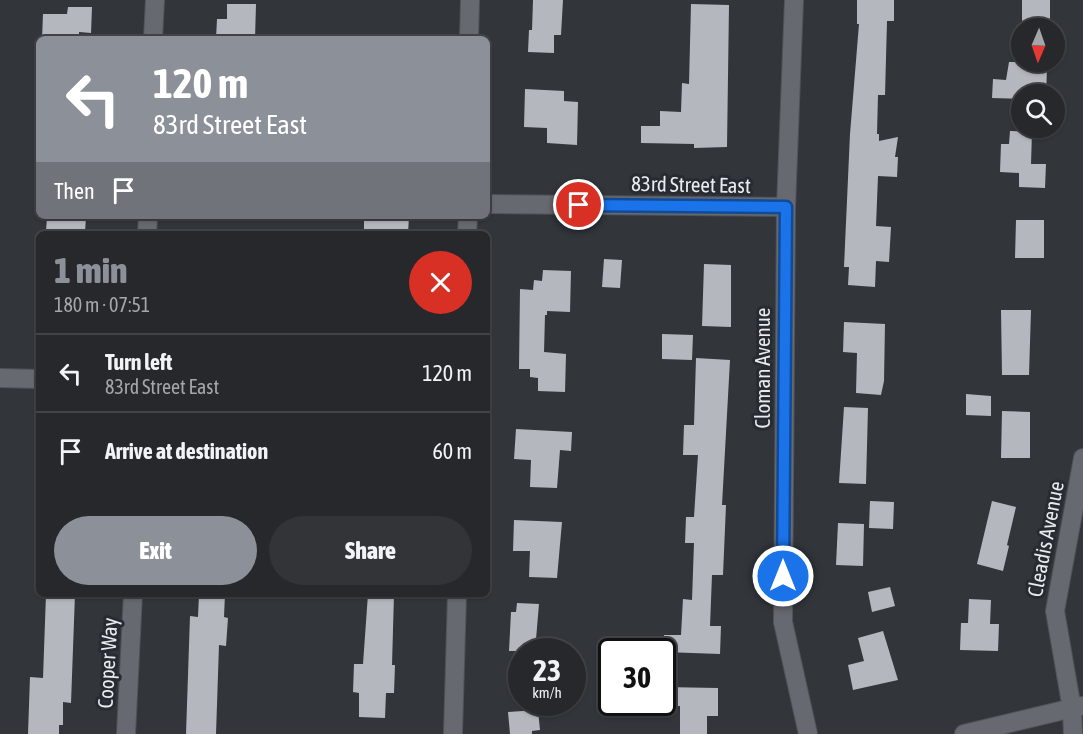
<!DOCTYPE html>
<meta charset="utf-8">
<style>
:root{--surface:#26282c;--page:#323438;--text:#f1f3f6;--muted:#a4a6a9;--line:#424448;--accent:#8c9099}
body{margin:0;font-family:"Asap Condensed",sans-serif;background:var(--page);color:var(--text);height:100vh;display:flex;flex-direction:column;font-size:22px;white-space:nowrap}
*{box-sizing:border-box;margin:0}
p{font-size:20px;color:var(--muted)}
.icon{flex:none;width:33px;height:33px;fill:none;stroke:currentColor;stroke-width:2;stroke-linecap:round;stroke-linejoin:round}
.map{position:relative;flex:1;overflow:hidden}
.sheet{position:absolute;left:36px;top:231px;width:454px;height:366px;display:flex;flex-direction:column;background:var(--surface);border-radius:9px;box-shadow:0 2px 4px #0004,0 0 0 2px var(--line)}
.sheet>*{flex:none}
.banner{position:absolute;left:36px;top:36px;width:454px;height:183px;border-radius:9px;box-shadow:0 2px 4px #0004,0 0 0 2px var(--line);background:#8c9099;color:#fff;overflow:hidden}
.needle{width:39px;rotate:182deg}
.buttons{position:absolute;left:1011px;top:18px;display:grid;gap:12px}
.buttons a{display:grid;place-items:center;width:54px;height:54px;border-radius:50%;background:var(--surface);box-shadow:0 2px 4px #0004,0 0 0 2px var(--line);font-size:30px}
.speed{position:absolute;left:508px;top:638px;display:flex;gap:12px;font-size:30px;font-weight:700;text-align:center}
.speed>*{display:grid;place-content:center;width:78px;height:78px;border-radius:50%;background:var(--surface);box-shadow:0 2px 4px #0004,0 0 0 2px var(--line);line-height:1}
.speed small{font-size:15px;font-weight:400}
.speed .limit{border:3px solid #111;border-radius:9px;background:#fff;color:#111}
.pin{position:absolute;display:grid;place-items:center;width:51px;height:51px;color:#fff;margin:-26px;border:3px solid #fff;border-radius:50%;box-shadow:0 2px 6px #0007}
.me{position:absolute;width:66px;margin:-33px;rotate:0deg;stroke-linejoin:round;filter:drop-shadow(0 0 4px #0008)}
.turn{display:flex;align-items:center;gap:21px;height:126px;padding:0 18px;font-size:27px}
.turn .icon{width:78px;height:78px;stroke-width:2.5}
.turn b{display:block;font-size:42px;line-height:51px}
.then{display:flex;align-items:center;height:57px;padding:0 18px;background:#0003;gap:12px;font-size:22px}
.round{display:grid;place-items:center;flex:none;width:63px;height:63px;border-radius:32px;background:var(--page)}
.headline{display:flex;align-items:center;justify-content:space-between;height:102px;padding:0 18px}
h1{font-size:36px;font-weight:800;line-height:45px;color:var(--accent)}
.button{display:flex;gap:12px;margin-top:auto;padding:12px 18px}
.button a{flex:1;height:69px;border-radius:36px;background:var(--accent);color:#fff;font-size:24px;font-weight:800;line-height:69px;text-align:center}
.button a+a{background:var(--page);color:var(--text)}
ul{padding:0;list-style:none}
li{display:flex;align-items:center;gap:18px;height:78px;padding:0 18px;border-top:2px solid var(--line)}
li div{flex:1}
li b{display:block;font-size:22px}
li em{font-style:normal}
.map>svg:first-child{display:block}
.building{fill:#b4b8be}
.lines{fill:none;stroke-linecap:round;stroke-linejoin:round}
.minor-casing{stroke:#505357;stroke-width:20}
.minor{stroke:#66696f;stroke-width:18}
.route-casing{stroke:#114b97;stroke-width:15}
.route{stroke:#1a73e8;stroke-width:10}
.labels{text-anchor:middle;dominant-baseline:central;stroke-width:6;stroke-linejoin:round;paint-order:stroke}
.street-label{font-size:21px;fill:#e9ecef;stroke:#282b31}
</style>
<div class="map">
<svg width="1083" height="734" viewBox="0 0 1083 734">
<rect width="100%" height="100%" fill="#32363b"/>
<path class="building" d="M 533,0 L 563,0 L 561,35 L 554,35 L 554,53 L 528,52 L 529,30 L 532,30 Z
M 857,0 L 894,0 L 894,21 L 887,21 L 885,95 L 878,95 L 877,134 L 879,134 L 879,141 L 898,137 L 895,157 L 898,157 L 897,177 L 878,176 L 876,226 L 891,227 L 889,262 L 876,261 L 875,287 L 848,285 L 849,267 L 844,267 L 850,134 L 859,24 L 857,24 Z
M 1022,0 L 1050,0 L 1050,22 L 1022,21 Z
M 227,4 L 256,4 L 255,39 L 216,39 L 217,19 L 227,19 Z
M 691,4 L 729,5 L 727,147 L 694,148 L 694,144 L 641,143 L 641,126 L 660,126 L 660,111 L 681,112 L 682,83 L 689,84 Z
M 68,7 L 92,7 L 91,33 L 79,32 L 79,39 L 42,39 L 43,14 L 67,14 Z
M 1009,62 L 1041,62 L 1040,69 L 1047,69 L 1046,94 L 1022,94 L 1022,99 L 992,98 L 993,79 L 1006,80 Z
M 525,89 L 564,91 L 564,101 L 578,102 L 577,145 L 547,143 L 547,128 L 524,127 Z
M 1010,131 L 1032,132 L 1031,164 L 1046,164 L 1045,188 L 1019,187 L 1019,173 L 1000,172 L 1001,144 L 1009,144 Z
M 47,216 L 86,216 L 85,233 L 46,232 Z
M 364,216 L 409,216 L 408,234 L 364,234 Z
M 1016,220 L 1044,220 L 1044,258 L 1015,258 Z
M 604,259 L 622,260 L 620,288 L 602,287 Z
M 704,264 L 731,265 L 731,327 L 702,326 Z
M 543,270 L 571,271 L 570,312 L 547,311 L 547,315 L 545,315 L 544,352 L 566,354 L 565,392 L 538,391 L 538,378 L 530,377 L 530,369 L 519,369 L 520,289 L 533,290 L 534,280 L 542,281 Z
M 1001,310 L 1031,310 L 1029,375 L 1002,375 Z
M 844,322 L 885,324 L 884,381 L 881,395 L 856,393 L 857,353 L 843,352 Z
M 662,334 L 693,335 L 692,360 L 662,359 Z
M 696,358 L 730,360 L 722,505 L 726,505 L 723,575 L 712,575 L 710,626 L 721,626 L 720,654 L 664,652 L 664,635 L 681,635 L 683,599 L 692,600 L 694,543 L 685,543 L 686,517 L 694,517 L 698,455 L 683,455 L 684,425 L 694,425 Z
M 966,394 L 991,396 L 991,416 L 966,415 Z
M 844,407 L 868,408 L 866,484 L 839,483 Z
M 1002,411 L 1030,412 L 1030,458 L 1001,458 Z
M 516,429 L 572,432 L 571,451 L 560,450 L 557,488 L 530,487 L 531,460 L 514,459 Z
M 870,501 L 894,502 L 893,529 L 869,528 Z
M 992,501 L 1016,507 L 1007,545 L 1009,546 L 1003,571 L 977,564 Z
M 514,520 L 562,522 L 557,578 L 529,577 L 530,551 L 513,551 Z
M 838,523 L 864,524 L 863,566 L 836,565 Z
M 890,587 L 895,606 L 872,612 L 868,592 Z
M 46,594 L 75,594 L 71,703 L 63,702 L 63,725 L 59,725 L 59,734 L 28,734 L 30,677 L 43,678 Z
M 199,594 L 225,594 L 224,617 L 228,618 L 226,646 L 219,645 L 216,734 L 186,734 L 190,616 L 198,617 Z
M 368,594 L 394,594 L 392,665 L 395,665 L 394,693 L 386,693 L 385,718 L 359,717 L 359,693 L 353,692 L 354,664 L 363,664 Z
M 969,599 L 991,600 L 990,624 L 999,624 L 998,651 L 960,650 L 961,623 L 968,623 Z
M 517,603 L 539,604 L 535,651 L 509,651 L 511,612 L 516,612 Z
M 883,631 L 898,680 L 853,690 L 848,665 L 864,661 L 858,638 Z
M 663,687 L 718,688 L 718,716 L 707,716 L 707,734 L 680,734 L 680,706 L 663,706 Z
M 538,710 L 540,730 L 532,731 L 532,734 L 510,734 L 508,712 Z"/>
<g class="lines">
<g class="minor-casing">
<path id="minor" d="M 794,0 L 786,207 L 783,622 L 808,734
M 153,39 L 155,0
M 469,39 L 470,0
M 488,204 L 786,207
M 147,234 L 148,216
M 467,234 L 468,216
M 0,378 L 39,379
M 126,734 L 133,594
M 453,734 L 457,594
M 964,734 L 1081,706
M 1073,734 L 1072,709 L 1055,611 L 1083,458"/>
</g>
<use href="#minor" class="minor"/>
</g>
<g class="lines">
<g class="route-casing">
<path id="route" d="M 579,205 L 786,207 L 783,576"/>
</g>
<use href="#route" class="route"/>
</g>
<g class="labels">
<g class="street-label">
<text transform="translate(691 184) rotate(1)">83rd Street East</text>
<text transform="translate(762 368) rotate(-90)">Cloman Avenue</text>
<text transform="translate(1045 539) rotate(-79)">Cleadis Avenue</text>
<text transform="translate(107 663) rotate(-87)">Cooper Way</text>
</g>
</g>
</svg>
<div class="buttons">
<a><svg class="needle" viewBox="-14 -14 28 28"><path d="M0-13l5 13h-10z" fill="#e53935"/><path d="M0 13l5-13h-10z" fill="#a4a6a9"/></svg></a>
<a><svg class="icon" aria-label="search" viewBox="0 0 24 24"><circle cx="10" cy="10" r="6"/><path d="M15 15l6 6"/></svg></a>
</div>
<div class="speed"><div>23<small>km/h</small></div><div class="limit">30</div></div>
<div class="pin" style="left:579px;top:205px;background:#d93025"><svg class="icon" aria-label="arrive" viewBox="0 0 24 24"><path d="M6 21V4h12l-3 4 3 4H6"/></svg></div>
<svg class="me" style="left:783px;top:576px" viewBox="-20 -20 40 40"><circle r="17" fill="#1a73e8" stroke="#fff" stroke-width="3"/><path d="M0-11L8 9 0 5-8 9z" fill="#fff"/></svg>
<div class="banner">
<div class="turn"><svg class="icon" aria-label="left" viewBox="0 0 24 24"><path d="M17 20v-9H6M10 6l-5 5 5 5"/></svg><div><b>120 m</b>83rd Street East</div></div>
<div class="then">Then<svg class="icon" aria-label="arrive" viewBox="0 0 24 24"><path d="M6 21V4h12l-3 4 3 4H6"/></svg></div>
</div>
<section class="sheet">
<div class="headline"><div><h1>1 min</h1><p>180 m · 07:51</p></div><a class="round" style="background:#d93025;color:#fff"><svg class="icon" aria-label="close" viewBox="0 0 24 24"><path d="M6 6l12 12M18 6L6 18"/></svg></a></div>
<ul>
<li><svg class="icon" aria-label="left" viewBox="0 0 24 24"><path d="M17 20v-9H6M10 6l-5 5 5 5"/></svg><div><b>Turn left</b><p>83rd Street East</p></div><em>120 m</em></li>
<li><svg class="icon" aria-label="arrive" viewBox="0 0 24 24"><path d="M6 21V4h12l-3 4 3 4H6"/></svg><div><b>Arrive at destination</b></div><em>60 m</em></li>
</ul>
<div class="button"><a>Exit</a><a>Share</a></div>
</section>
</div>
